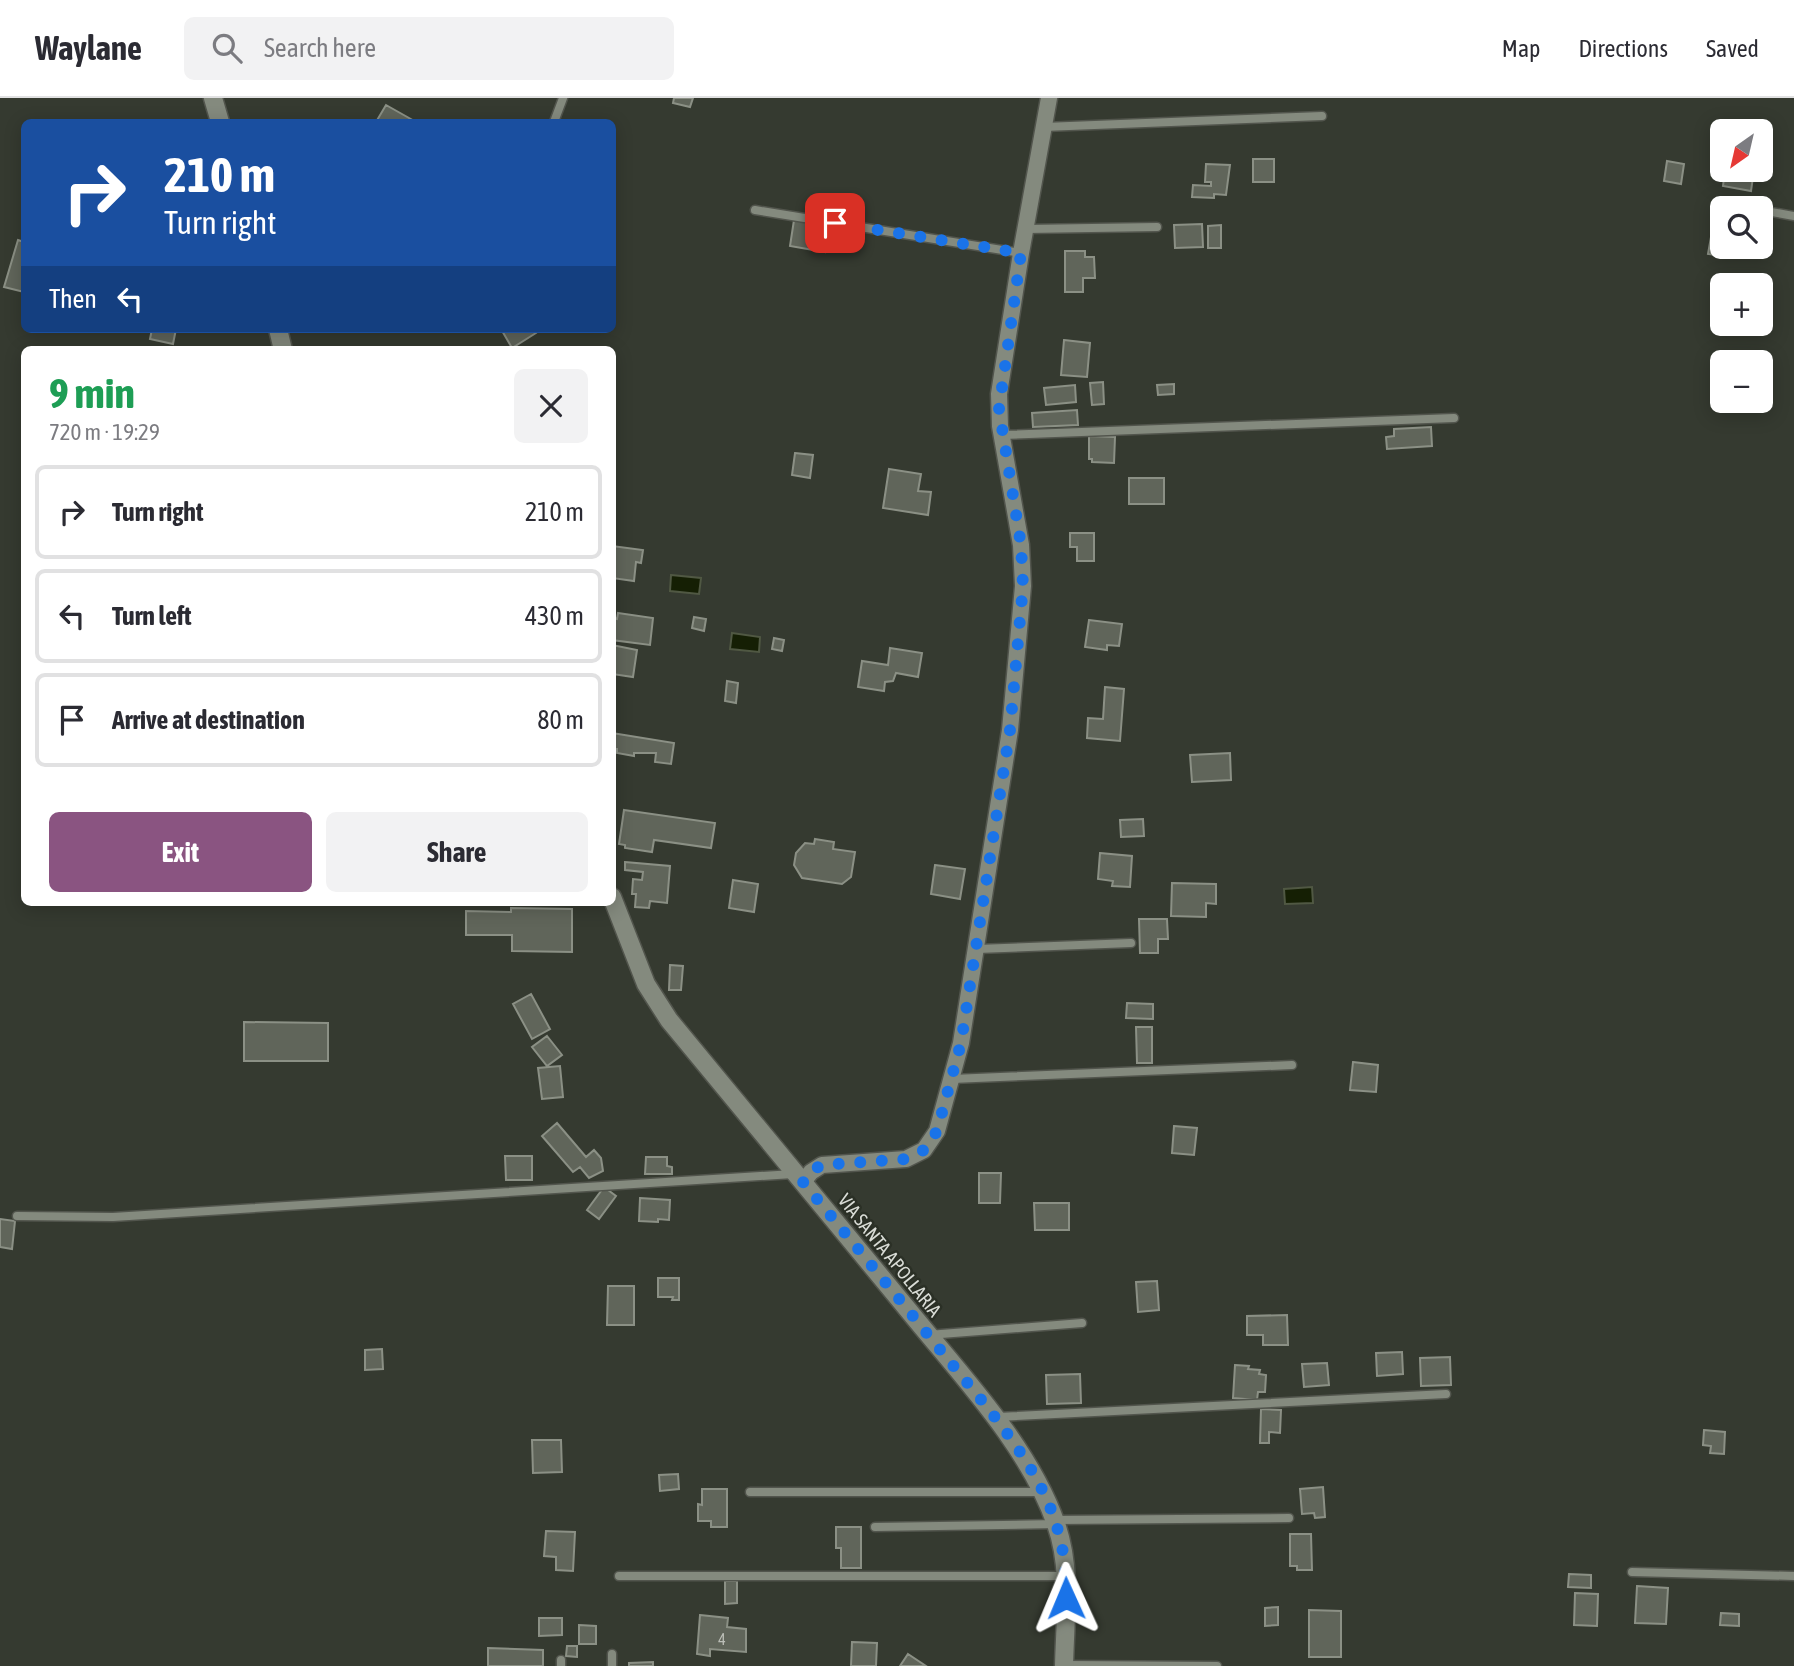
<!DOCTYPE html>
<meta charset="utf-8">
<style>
:root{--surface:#fff;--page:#f2f2f3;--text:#2b2b33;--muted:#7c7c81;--line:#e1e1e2;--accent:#8a5481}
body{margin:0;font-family:"Asap Condensed",sans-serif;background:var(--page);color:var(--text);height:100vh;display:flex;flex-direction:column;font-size:26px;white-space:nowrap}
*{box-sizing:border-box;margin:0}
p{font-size:23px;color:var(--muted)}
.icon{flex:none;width:38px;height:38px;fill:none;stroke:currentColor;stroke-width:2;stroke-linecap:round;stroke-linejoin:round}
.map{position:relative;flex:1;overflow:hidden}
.sheet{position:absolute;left:21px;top:248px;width:595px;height:560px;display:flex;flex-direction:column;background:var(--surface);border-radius:10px;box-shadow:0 4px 18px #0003}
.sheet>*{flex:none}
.banner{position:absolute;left:21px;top:21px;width:595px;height:214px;border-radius:10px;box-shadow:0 4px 18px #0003;background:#1a4fa0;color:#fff;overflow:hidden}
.needle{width:46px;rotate:214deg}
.tools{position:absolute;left:1710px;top:21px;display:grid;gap:14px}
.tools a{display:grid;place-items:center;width:63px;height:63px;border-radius:10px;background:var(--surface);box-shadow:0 4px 18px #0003;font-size:35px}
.pin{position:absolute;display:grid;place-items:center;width:60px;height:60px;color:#fff;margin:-30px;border-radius:14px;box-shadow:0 4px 10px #0006}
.me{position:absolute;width:77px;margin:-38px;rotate:359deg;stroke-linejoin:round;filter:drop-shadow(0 0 5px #0008)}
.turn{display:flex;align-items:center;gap:24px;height:147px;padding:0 28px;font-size:32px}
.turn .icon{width:91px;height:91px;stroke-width:2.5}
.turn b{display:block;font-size:49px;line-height:60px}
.then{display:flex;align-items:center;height:66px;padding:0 28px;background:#0003;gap:14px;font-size:26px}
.round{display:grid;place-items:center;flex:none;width:74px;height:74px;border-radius:10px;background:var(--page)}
.overview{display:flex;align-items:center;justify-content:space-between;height:119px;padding:0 28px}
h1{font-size:42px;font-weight:700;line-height:52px;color:#1e9e55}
.action{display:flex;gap:14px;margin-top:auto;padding:14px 28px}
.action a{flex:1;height:80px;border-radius:10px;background:var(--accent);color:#fff;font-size:28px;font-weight:700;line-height:80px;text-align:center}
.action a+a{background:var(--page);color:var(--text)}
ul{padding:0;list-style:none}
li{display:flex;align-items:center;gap:21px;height:94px;margin:0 14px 10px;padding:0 14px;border:4px solid var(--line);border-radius:10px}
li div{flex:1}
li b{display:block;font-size:26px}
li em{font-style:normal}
header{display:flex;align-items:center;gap:42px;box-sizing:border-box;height:98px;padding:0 35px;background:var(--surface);border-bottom:2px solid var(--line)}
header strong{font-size:33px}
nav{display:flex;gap:38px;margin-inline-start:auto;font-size:24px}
.search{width:490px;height:63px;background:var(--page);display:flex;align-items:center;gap:18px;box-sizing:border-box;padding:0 24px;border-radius:10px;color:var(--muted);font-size:26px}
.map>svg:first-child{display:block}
.water{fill:#151f04;stroke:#505843;stroke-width:2}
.building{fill:#60655a;stroke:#8b9085;stroke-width:2}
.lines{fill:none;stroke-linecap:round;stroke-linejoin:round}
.lane-casing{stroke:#52554d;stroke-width:11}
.street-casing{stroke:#52554d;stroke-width:19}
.secondary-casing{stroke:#52554d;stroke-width:21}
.lane{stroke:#848a7e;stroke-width:8}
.street{stroke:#848a7e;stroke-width:16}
.secondary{stroke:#848a7e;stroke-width:18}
.route{stroke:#1a73e8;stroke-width:12;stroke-dasharray:0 21.6}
.labels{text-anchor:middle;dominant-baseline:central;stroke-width:5;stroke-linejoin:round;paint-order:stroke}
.number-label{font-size:16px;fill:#bbbeb7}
.street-label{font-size:19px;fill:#d9dcd6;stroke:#2b3026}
</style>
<header>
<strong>Waylane</strong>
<div class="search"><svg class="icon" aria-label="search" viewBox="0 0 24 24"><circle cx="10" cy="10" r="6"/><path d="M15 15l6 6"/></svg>Search here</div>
<nav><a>Map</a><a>Directions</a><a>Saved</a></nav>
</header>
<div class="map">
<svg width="1794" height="1568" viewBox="0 0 1794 1568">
<rect width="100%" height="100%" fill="#353a30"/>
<path class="water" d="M 671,477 L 701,480 L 699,496 L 670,493 Z
M 732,535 L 760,539 L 759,554 L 730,551 Z
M 1312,789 L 1313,805 L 1285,806 L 1284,791 Z"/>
<path class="building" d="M 674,0 L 693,0 L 690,9 L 673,5 Z
M 386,7 L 416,24 L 376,24 Z
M 1253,61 L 1274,61 L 1274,84 L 1253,84 Z
M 1667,63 L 1684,66 L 1681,86 L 1664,83 Z
M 1206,66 L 1230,67 L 1226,97 L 1214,96 L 1214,100 L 1192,99 L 1193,87 L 1211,88 L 1211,84 L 1205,84 Z
M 1725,72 L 1754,72 L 1751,93 L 1723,88 Z
M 1718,120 L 1722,120 L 1722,149 L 1732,149 L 1730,159 L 1708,156 L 1711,139 L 1715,140 Z
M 794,122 L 829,129 L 825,154 L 790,148 Z
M 1202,126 L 1203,149 L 1175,150 L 1174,127 Z
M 1221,127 L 1221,150 L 1208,150 L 1208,128 Z
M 18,142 L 24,144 L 24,194 L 4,189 Z
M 1065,153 L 1085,153 L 1085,159 L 1094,159 L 1095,180 L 1083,180 L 1083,194 L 1065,194 Z
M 152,231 L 176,231 L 173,246 L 150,241 Z
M 501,231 L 534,231 L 536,235 L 512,250 Z
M 1064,242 L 1090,245 L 1087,279 L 1061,277 Z
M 1103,284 L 1104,306 L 1092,307 L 1090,285 Z
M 1174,286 L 1174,296 L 1158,297 L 1157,287 Z
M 1075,287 L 1076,304 L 1046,307 L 1044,290 Z
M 1077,312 L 1078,327 L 1033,329 L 1032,315 Z
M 1431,329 L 1432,348 L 1387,351 L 1386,339 L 1394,338 L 1394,331 Z
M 1089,338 L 1115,339 L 1114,365 L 1092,364 L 1092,361 L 1089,361 Z
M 795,355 L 813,357 L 810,380 L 792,377 Z
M 889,371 L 921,376 L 918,393 L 931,394 L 928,417 L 883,410 Z
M 1129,380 L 1164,380 L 1164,406 L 1129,406 Z
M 1070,435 L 1094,435 L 1094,463 L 1077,463 L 1077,449 L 1070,449 Z
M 612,448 L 643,452 L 641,465 L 636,464 L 634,483 L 612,480 Z
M 618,515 L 653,520 L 650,547 L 612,542 L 612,520 L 617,521 Z
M 694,519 L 706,521 L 704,533 L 692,530 Z
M 1089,522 L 1122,526 L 1119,548 L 1107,547 L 1107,552 L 1085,549 Z
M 774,540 L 784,542 L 782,553 L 772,551 Z
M 612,547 L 637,552 L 633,579 L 612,576 Z
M 890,550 L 922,555 L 918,579 L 896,575 L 893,583 L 885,584 L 884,593 L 858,589 L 862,563 L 888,567 Z
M 727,583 L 738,585 L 736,605 L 725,603 Z
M 1105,589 L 1124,591 L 1120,643 L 1087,640 L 1088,620 L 1103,621 Z
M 612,635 L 674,645 L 671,666 L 655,664 L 656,655 L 634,655 L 634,658 L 617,655 L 617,651 L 612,651 Z
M 1230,655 L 1231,682 L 1192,684 L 1190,657 Z
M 624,712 L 715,725 L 711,750 L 654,742 L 652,754 L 625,750 L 625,747 L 619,746 Z
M 1143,721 L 1144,738 L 1121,739 L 1120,722 Z
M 815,741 L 834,744 L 833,751 L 855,754 L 851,779 L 842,786 L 802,780 L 794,767 L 796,755 L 805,745 L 814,746 Z
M 1100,755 L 1132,758 L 1130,789 L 1112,788 L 1113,783 L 1098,781 Z
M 625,764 L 670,768 L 667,805 L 650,803 L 649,810 L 635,809 L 636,796 L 632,796 L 633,781 L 642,782 L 643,774 L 625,772 Z
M 935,767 L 965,771 L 960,801 L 931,796 Z
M 733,782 L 758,786 L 754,814 L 729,810 Z
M 1172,785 L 1216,786 L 1216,806 L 1206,805 L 1206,819 L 1171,818 Z
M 511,810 L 572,811 L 572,854 L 512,853 L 512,837 L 466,837 L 466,813 L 511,814 Z
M 1139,821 L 1167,821 L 1168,841 L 1158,841 L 1158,855 L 1140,855 Z
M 670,867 L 683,868 L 681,892 L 669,892 Z
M 531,896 L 550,931 L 532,941 L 513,906 Z
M 1127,905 L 1153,906 L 1153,921 L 1126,920 Z
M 244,924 L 328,925 L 328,963 L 244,963 Z
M 1136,929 L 1152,929 L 1152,965 L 1137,965 Z
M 547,938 L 562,957 L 547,968 L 532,949 Z
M 1353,964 L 1378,967 L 1376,994 L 1350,992 Z
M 560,968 L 563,999 L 542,1001 L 538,970 Z
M 557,1025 L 586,1059 L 594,1052 L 601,1060 L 603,1073 L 589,1080 L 580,1069 L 573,1074 L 542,1038 Z
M 1174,1028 L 1197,1030 L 1194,1057 L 1172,1055 Z
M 505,1058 L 532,1058 L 532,1082 L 506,1082 Z
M 646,1059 L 667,1059 L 667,1068 L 672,1069 L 672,1076 L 645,1076 Z
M 979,1075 L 1001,1075 L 1000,1105 L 979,1105 Z
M 604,1089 L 616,1098 L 599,1121 L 587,1112 Z
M 640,1100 L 670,1102 L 669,1122 L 658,1121 L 658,1124 L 639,1123 Z
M 1034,1105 L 1069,1105 L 1069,1132 L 1035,1132 Z
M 0,1121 L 15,1123 L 12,1151 L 0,1149 Z
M 658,1180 L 679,1180 L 679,1202 L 672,1202 L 673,1199 L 658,1199 Z
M 1157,1183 L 1159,1212 L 1138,1214 L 1136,1184 Z
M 608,1188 L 634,1188 L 634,1227 L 607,1227 Z
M 1287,1217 L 1288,1247 L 1263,1247 L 1263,1237 L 1247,1237 L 1247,1218 Z
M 382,1251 L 383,1271 L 365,1272 L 365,1252 Z
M 1402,1254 L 1403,1276 L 1377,1278 L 1376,1255 Z
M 1450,1259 L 1451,1287 L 1421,1288 L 1420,1260 Z
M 1327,1265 L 1329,1287 L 1304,1289 L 1302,1266 Z
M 1235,1267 L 1249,1268 L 1248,1271 L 1260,1272 L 1259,1276 L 1266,1277 L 1265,1294 L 1258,1294 L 1257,1302 L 1233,1300 Z
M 1080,1276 L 1081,1305 L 1047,1306 L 1046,1277 Z
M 1261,1311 L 1281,1312 L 1280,1335 L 1269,1334 L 1269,1345 L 1260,1345 Z
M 1704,1332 L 1725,1334 L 1724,1356 L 1710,1355 L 1711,1348 L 1703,1347 Z
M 532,1342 L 561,1342 L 562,1374 L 533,1375 Z
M 678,1376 L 679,1391 L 660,1393 L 659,1377 Z
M 1323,1389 L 1325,1419 L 1315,1420 L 1314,1415 L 1302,1416 L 1300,1391 Z
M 702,1391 L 727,1391 L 727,1429 L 711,1429 L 711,1423 L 698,1423 L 698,1406 L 702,1407 Z
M 836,1429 L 861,1429 L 861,1470 L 841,1470 L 841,1450 L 836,1450 Z
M 546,1433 L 575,1434 L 573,1473 L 556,1472 L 556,1459 L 544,1458 Z
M 1290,1436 L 1311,1436 L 1312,1472 L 1297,1472 L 1297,1468 L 1290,1468 Z
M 1569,1476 L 1591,1477 L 1591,1490 L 1568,1489 Z
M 725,1483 L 737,1483 L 737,1505 L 725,1506 Z
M 1637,1488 L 1668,1490 L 1666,1526 L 1635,1525 Z
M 1575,1495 L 1598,1496 L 1597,1528 L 1574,1527 Z
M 1278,1509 L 1278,1527 L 1265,1528 L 1265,1510 Z
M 1309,1512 L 1341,1513 L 1341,1559 L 1309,1559 Z
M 1721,1515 L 1739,1516 L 1739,1528 L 1720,1527 Z
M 700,1517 L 728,1520 L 727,1529 L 746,1531 L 746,1554 L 710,1551 L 710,1558 L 697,1556 Z
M 539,1520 L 562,1520 L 562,1537 L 539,1538 Z
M 579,1527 L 596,1528 L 596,1546 L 579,1546 Z
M 852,1544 L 877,1545 L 876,1568 L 851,1568 Z
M 567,1548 L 577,1548 L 577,1559 L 566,1558 Z
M 488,1550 L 543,1552 L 543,1568 L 488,1568 Z
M 908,1556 L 926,1568 L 900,1568 Z
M 653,1564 L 653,1568 L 629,1568 L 629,1565 Z"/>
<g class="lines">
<g class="lane-casing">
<path id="lane" d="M 554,24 L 563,0
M 1044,29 L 1322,18
M 755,112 L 1021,155
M 1760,112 L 1794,118
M 1026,131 L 1157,129
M 1002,337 L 1454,320
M 977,851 L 1131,845
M 952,981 L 1292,967
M 17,1118 L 113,1119 L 793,1076
M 928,1237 L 1082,1225
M 998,1319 L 1446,1296
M 750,1394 L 1041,1394
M 1055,1422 L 1289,1420
M 875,1429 L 1057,1426
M 1632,1474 L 1794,1478
M 619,1478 L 1067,1478
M 612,1556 L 612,1568
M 561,1562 L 561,1568
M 1064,1567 L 1217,1568"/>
</g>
<g class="street-casing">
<path id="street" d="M 803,1084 L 811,1074 L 822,1067 L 906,1061 L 924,1052 L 937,1033 L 961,945 L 1010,632 L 1023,488 L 1021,447 L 1000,328 L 999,296 L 1021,155 L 1049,0"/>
</g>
<g class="secondary-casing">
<path id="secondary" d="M 213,0 L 220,24
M 278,231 L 283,252
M 612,799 L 646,886 L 669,922 C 749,1019 829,1116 909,1213 C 960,1276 1029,1348 1056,1426 C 1072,1471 1065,1521 1064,1568"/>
</g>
<use href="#lane" class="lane"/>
<use href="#street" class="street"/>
<use href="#secondary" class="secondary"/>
</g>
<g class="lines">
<path class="route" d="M 835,125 L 1021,155 L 999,311 L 1021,447 L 1023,488 L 1010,632 L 961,945 L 937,1033 L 924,1052 L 906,1061 L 822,1067 L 811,1073 L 803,1084 C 850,1141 896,1197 942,1254 C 979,1300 1022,1347 1047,1402 C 1061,1434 1067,1465 1066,1500"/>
</g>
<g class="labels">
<g class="number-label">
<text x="722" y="1541">4</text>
</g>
<g class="street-label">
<text transform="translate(890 1157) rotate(51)">VIA SANTA APOLLARIA</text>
</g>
</g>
</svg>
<div class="tools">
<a><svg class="needle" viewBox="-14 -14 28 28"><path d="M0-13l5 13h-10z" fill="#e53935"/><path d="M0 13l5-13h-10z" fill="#7c7c81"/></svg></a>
<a><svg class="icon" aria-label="search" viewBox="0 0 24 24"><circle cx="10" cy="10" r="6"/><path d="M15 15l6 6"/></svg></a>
<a>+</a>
<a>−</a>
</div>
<div class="pin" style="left:835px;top:125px;background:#d93025"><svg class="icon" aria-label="arrive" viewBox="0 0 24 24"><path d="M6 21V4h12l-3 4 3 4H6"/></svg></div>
<svg class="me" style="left:1066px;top:1500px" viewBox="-20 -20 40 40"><path d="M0-17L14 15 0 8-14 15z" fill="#1a73e8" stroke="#fff" stroke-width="4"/></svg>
<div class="banner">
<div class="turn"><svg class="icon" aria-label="right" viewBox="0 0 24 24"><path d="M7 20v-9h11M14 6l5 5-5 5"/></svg><div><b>210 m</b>Turn right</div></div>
<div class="then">Then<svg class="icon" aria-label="left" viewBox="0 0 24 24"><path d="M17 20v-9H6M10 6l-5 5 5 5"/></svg></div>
</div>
<section class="sheet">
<div class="overview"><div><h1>9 min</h1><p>720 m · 19:29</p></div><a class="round"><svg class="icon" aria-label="close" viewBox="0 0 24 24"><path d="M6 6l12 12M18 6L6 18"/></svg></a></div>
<ul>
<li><svg class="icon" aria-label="right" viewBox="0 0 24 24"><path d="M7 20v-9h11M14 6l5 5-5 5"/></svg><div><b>Turn right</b></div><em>210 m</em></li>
<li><svg class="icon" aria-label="left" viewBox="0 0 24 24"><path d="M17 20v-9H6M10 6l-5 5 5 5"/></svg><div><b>Turn left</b></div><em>430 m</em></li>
<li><svg class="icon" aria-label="arrive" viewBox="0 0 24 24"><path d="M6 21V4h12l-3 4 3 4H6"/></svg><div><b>Arrive at destination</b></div><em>80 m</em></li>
</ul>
<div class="action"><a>Exit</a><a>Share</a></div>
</section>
</div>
